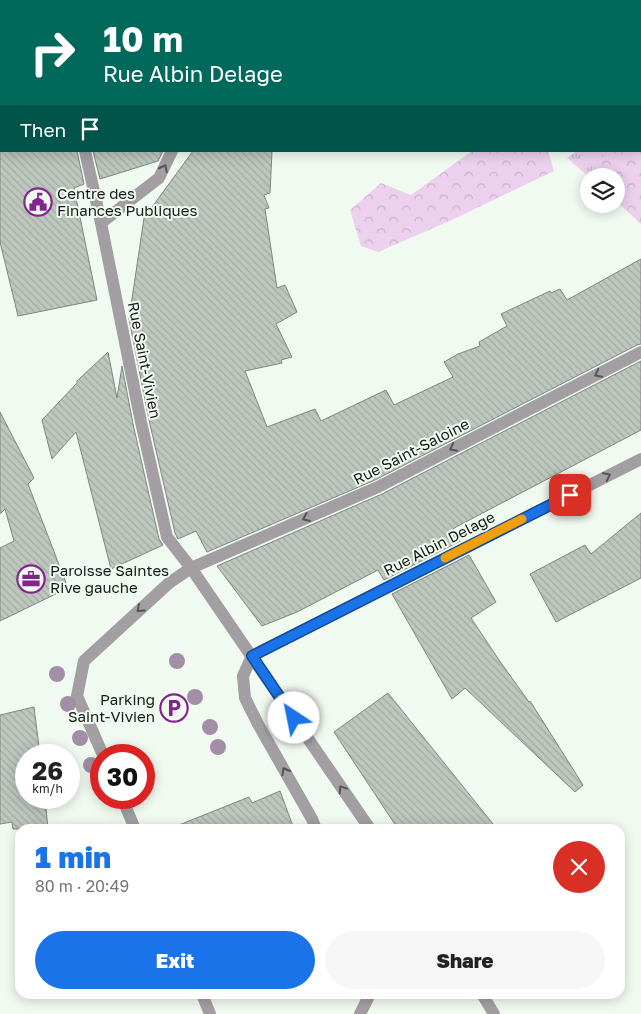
<!DOCTYPE html>
<meta charset="utf-8">
<style>
:root{--surface:#fff;--page:#f6f6f6;--text:#222;--muted:#767676;--accent:#1a73e8}
body{margin:0;font-family:"Golos Text",sans-serif;background:var(--page);color:var(--text);height:100vh;display:flex;flex-direction:column;font-size:19px;white-space:nowrap}
*{box-sizing:border-box;margin:0}
p{font-size:16px;color:var(--muted)}
.icon{flex:none;width:28px;height:28px;fill:none;stroke:currentColor;stroke-width:2;stroke-linecap:round;stroke-linejoin:round}
.map{position:relative;flex:1;overflow:hidden}
.sheet{position:absolute;left:15px;top:824px;width:610px;height:175px;display:flex;flex-direction:column;background:var(--surface);border-radius:15px;box-shadow:0 2px 12px #0003}
.sheet>*{flex:none}
.hud{position:absolute;left:0px;top:0px;width:641px;height:152px;box-shadow:0 2px 12px #0003;background:#00695c;color:#fff;overflow:hidden}
.fabs{position:absolute;left:580px;top:168px;display:grid;gap:10px}
.fabs a{display:grid;place-items:center;width:45px;height:45px;border-radius:50%;background:var(--surface);box-shadow:0 2px 12px #0003;font-size:25px}
.speed{position:absolute;left:15px;top:744px;display:flex;gap:10px;font-size:25px;font-weight:700;text-align:center}
.speed>*{display:grid;place-content:center;width:65px;height:65px;border-radius:50%;background:var(--surface);box-shadow:0 2px 12px #0003;line-height:1}
.speed small{font-size:12px;font-weight:400}
.speed .limit{border:8px solid #d22;background:#fff;color:#111}
.pin{position:absolute;display:grid;place-items:center;width:42px;height:42px;color:#fff;margin:-21px;border-radius:10px;box-shadow:0 2px 8px #0006}
.me{position:absolute;width:55px;margin:-28px;rotate:326deg;stroke-linejoin:round;filter:drop-shadow(0 0 4px #0008)}
.turn{display:flex;align-items:center;gap:18px;height:105px;padding:0 20px;font-size:22px}
.turn .icon{width:65px;height:65px;stroke-width:2.5}
.turn b{display:block;font-size:35px;line-height:42px}
.then{display:flex;align-items:center;height:48px;padding:0 20px;background:#0003;gap:10px;font-size:19px}
.round{display:grid;place-items:center;flex:none;width:52px;height:52px;border-radius:26px;background:var(--page)}
.head{display:flex;align-items:center;justify-content:space-between;height:85px;padding:0 20px}
h1{font-size:30px;font-weight:800;line-height:38px;color:var(--accent)}
.primary-button{display:flex;gap:10px;margin-top:auto;padding:10px 20px}
.primary-button a{flex:1;height:58px;border-radius:30px;background:var(--accent);color:#fff;font-size:20px;font-weight:800;line-height:58px;text-align:center}
.primary-button a+a{background:var(--page);color:var(--text)}
.map>svg:first-child{display:block}
.grass{fill:url(#grass-tufts)}
.forest{fill:url(#forest-crowns)}
.building{fill:url(#building-back-hatch);stroke:#7e877f}
.lines{fill:none;stroke-linecap:round;stroke-linejoin:round}
.pedestrian{stroke:#a29ea2;stroke-width:12}
.minor{stroke:#a29ea2;stroke-width:12}
.tree{fill:#a28ea5}
.oneway{stroke:#555}
.route-casing{stroke:#114b97;stroke-width:12}
.route{stroke:#1a73e8;stroke-width:9}
.slow{stroke:#f59e0b;stroke-width:9}
.labels{text-anchor:middle;dominant-baseline:central;stroke-width:4;stroke-linejoin:round;paint-order:stroke}
.poi-label{font-size:15px;fill:#161916;stroke:#f1faf1;text-anchor:start}
.street-label{font-size:15px;fill:#161916;stroke:#f1faf1}
</style>
<div class="map">
<svg width="641" height="1014" viewBox="0 0 641 1014">
<defs>
<pattern id="grass-tufts" width="24" height="20" patternUnits="userSpaceOnUse" patternTransform="scale(1.25)"><rect width="24" height="20" fill="#ecd0ee"/><path d="M3 7l-1-3M5 7V3M7 7l1-3M15 17l-1-3M17 17v-4M19 17l1-3" fill="none" stroke="#cab2cb"/></pattern>
<pattern id="forest-crowns" width="20" height="18" patternUnits="userSpaceOnUse" patternTransform="scale(1.25)"><rect width="20" height="18" fill="#ecd0ee"/><path d="M2 6a3 3 0 1 1 6 0M12 15a3 3 0 1 1 6 0" fill="none" stroke="#cab2cb"/></pattern>
<pattern id="building-back-hatch" width="6" height="6" patternUnits="userSpaceOnUse" patternTransform="scale(1.25)"><rect width="6" height="6" fill="#bdc7be"/><path d="M-1 5l2 2M0 0l6 6M5-1l2 2" fill="none" stroke="#a2aaa3"/></pattern>
</defs>
<rect width="100%" height="100%" fill="#f1faf1"/>
<path class="grass" d="M 641,101 L 641,223 L 616,176 L 589,177 L 567,158 L 576,151 L 640,151 L 640,102 Z"/>
<path class="forest" d="M 641,101 L 641,224 L 616,201 L 616,176 L 599,176 L 604,151 L 640,151 L 640,102 Z
M 472,151 L 548,151 L 554,171 L 454,219 L 378,252 L 361,246 L 350,210 L 381,183 L 411,195 Z"/>
<path class="building" d="M 0,151 L 77,151 L 84,184 L 74,188 L 97,300 L 18,316 L 0,242 Z
M 93,151 L 163,151 L 158,161 L 100,179 Z
M 193,151 L 272,151 L 270,193 L 264,195 L 269,208 L 265,209 L 277,288 L 285,285 L 297,312 L 276,324 L 292,357 L 281,360 L 282,363 L 245,371 L 267,427 L 315,409 L 321,421 L 386,390 L 394,405 L 453,377 L 444,362 L 458,354 L 480,346 L 479,342 L 507,326 L 501,314 L 550,291 L 551,293 L 560,289 L 567,300 L 641,259 L 641,344 L 637,345 L 375,480 L 207,552 L 196,531 L 178,539 L 175,533 L 149,420 L 129,319 L 144,218 Z
M 108,352 L 117,398 L 122,366 L 133,424 L 159,539 L 163,545 L 111,569 L 76,432 L 52,459 L 42,420 L 77,383 L 77,381 Z
M 641,361 L 641,430 L 456,527 L 452,530 L 460,541 L 384,580 L 378,570 L 297,612 L 262,626 L 217,566 L 382,494 Z
M 0,412 L 34,478 L 28,484 L 68,588 L 0,621 L 0,548 L 14,541 L 5,509 L 0,514 Z
M 641,513 L 641,578 L 556,622 L 530,574 L 585,545 L 591,554 Z
M 469,555 L 496,602 L 471,618 L 499,660 L 529,702 L 530,701 L 583,785 L 575,792 L 465,688 L 452,699 L 392,594 Z
M 388,693 L 497,829 L 398,829 L 334,732 Z
M 34,707 L 40,755 L 26,755 L 26,798 L 45,798 L 48,829 L 13,829 L 12,822 L 0,824 L 0,715 Z
M 280,791 L 294,829 L 174,829 L 174,827 L 249,797 L 252,803 Z"/>
<g class="lines">
<path class="pedestrian" d="M 191,568 L 378,487 L 641,352"/>
<path class="minor" d="M 19,0 L 20,1
M 220,1 L 221,0
M 85,151 L 101,223 L 141,422 L 167,537 L 191,568 L 370,829
M 101,223 L 159,178 L 172,151
M 252,656 L 641,459
M 252,656 L 243,676 L 245,698 L 258,724 L 312,819 L 316,829
M 103,755 L 77,696 L 84,661 L 169,583 L 191,568
M 122,798 L 135,829
M 202,994 L 210,1014
M 482,994 L 494,1014
M 360,1014 L 370,994"/>
</g>
<g class="tree">
<circle cx="177" cy="661" r="8"/>
<circle cx="57" cy="674" r="8"/>
<circle cx="195" cy="697" r="8"/>
<circle cx="68" cy="704" r="8"/>
<circle cx="210" cy="727" r="8"/>
<circle cx="80" cy="738" r="8"/>
<circle cx="218" cy="747" r="8"/>
<circle cx="91" cy="765" r="8"/>
</g>
<defs><path id="oneway-chevron" d="M-2-3.5L2.5 0L-2 3.5" fill="none" stroke-width="1.6" stroke-linecap="round" stroke-linejoin="round" transform="scale(1.25)"/></defs>
<g class="oneway">
<use href="#oneway-chevron" transform="translate(164 168) rotate(-63)"/>
<use href="#oneway-chevron" transform="translate(598 374) rotate(153)"/>
<use href="#oneway-chevron" transform="translate(453 448) rotate(153)"/>
<use href="#oneway-chevron" transform="translate(607 476) rotate(-27)"/>
<use href="#oneway-chevron" transform="translate(306 518) rotate(157)"/>
<use href="#oneway-chevron" transform="translate(140 609) rotate(138)"/>
<use href="#oneway-chevron" transform="translate(285 771) rotate(-120)"/>
<use href="#oneway-chevron" transform="translate(342 789) rotate(-124)"/>
</g>
<g class="lines">
<g class="route-casing">
<path id="route" d="M 294,718 L 252,656 L 570,495"/>
</g>
<use href="#route" class="route"/>
<path class="slow" d="M 445,558 L 522,519"/>
</g>
<defs>
<g id="civic-ring" transform="scale(1.4375)"><circle r="9.5" fill="#f1faf1" stroke="#83238e" stroke-width="1.5"/><path d="M-.6-6.5H3V-4.5H.6V-3L4-1V1h2V6H-6V1h2V-1L-.6-3ZM-1.2 2.5V6h2.4V2.5Z" fill="#83238e"/></g>
<g id="office-ring" transform="scale(1.4375)"><circle r="9.5" fill="#f1faf1" stroke="#83238e" stroke-width="1.5"/><path d="M-6-3h4V-5.5h4V-3h4V5H-6ZM-1-4.5V-3h2v-1.5ZM-6 0V1H6V0Z" fill="#83238e"/></g>
<g id="parking-ring" transform="scale(1.4375)"><circle r="9.5" fill="#f1faf1" stroke="#83238e" stroke-width="1.5"/><path d="M-3.5-5.5H1a3.5 3.5 0 0 1 0 7H-1V5.5H-3.5ZM-1-3.4V-.6H.8a1.4 1.4 0 0 0 0-2.8Z" fill="#83238e"/></g>
</defs>
<g fill-rule="evenodd">
<use href="#civic-ring" x="38" y="202"/>
<use href="#office-ring" x="31" y="579"/>
<use href="#parking-ring" x="174" y="708"/>
</g>
<g class="labels">
<g class="poi-label">
<text x="57" y="193">Centre des<tspan x="57" dy="17">Finances Publiques</tspan></text>
<text x="50" y="570">Paroisse Saintes<tspan x="50" dy="17">Rive gauche</tspan></text>
<text x="155" y="699" text-anchor="end">Parking<tspan x="155" dy="17">Saint-Vivien</tspan></text>
</g>
<g class="street-label">
<text transform="translate(145 360) rotate(79)">Rue Saint-Vivien</text>
<text transform="translate(411 451) rotate(-27)">Rue Saint-Saloine</text>
<text transform="translate(439 543) rotate(-27)">Rue Albin Delage</text>
</g>
</g>
</svg>
<div class="fabs">
<a><svg class="icon" aria-label="layers" viewBox="0 0 24 24"><path d="M12 4l9 5-9 5-9-5zM3 14l9 5 9-5"/></svg></a>
</div>
<div class="speed"><div>26<small>km/h</small></div><div class="limit">30</div></div>
<div class="pin" style="left:570px;top:495px;background:#d93025"><svg class="icon" aria-label="arrive" viewBox="0 0 24 24"><path d="M6 21V4h12l-3 4 3 4H6"/></svg></div>
<svg class="me" style="left:294px;top:718px" viewBox="-20 -20 40 40"><circle r="19" fill="#fff"/><path d="M0-13L10 11 0 6-10 11z" fill="#1a73e8"/></svg>
<div class="hud">
<div class="turn"><svg class="icon" aria-label="right" viewBox="0 0 24 24"><path d="M7 20v-9h11M14 6l5 5-5 5"/></svg><div><b>10 m</b>Rue Albin Delage</div></div>
<div class="then">Then<svg class="icon" aria-label="arrive" viewBox="0 0 24 24"><path d="M6 21V4h12l-3 4 3 4H6"/></svg></div>
</div>
<section class="sheet">
<div class="head"><div><h1>1 min</h1><p>80 m · 20:49</p></div><a class="round" style="background:#d93025;color:#fff"><svg class="icon" aria-label="close" viewBox="0 0 24 24"><path d="M6 6l12 12M18 6L6 18"/></svg></a></div>
<div class="primary-button"><a>Exit</a><a>Share</a></div>
</section>
</div>
